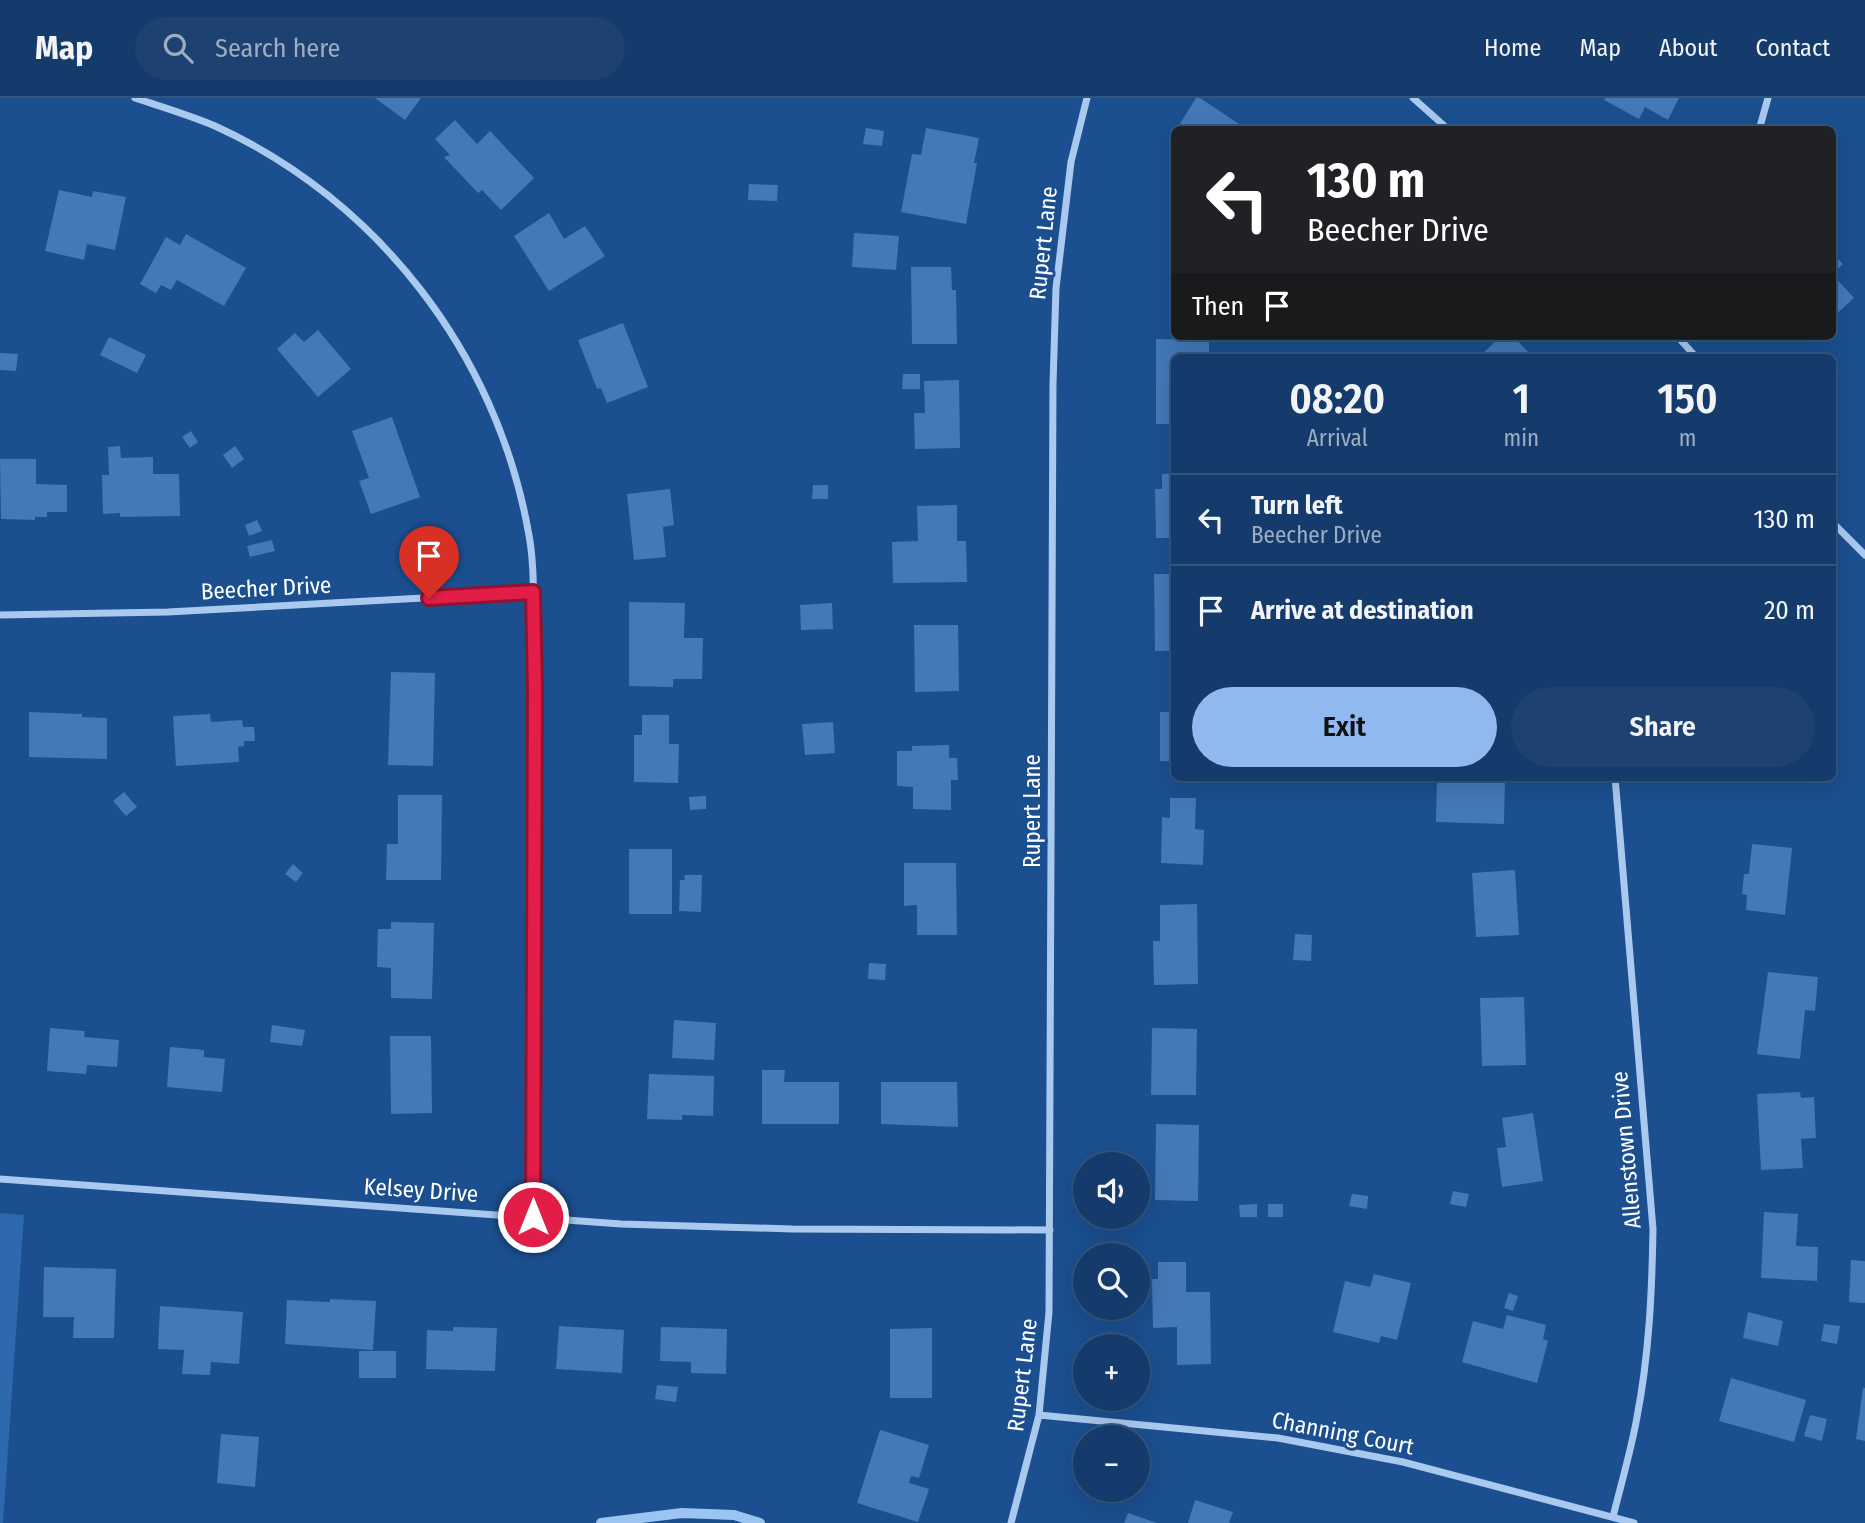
<!DOCTYPE html>
<meta charset="utf-8">
<style>
:root{--surface:#143b6b;--page:#1d4271;--text:#f1f3f6;--muted:#9dadc1;--line:#33557e;--accent:#90b9f0}
body{margin:0;font-family:"Fira Sans Condensed",sans-serif;background:var(--page);color:var(--text);height:100vh;display:flex;flex-direction:column;font-size:26px;white-space:nowrap}
*{box-sizing:border-box;margin:0}
p{font-size:23px;color:var(--muted)}
.icon{flex:none;width:38px;height:38px;fill:none;stroke:currentColor;stroke-width:2;stroke-linecap:round;stroke-linejoin:round}
.map{position:relative;flex:1;overflow:hidden}
.side{position:absolute;left:1171px;top:256px;width:665px;height:427px;display:flex;flex-direction:column;background:var(--surface);border-radius:10px;box-shadow:0 7px 28px #0002,0 0 0 2px var(--line)}
.side>*{flex:none}
.hud{position:absolute;left:1171px;top:28px;width:665px;height:214px;border-radius:10px;box-shadow:0 7px 28px #0002,0 0 0 2px var(--line);background:#202124;color:#fff;overflow:hidden}
.buttons{position:absolute;left:1073px;top:1054px;display:grid;gap:14px}
.buttons a{display:grid;place-items:center;width:77px;height:77px;border-radius:50%;background:var(--surface);box-shadow:0 7px 28px #0002,0 0 0 2px var(--line);font-size:35px}
.pin{position:absolute;display:grid;place-items:center;width:60px;height:60px;color:#fff;margin:-72px -30px;border-radius:50% 50% 50% 0;rotate:-45deg;box-shadow:0 0 7px #0007}
.pin .icon{rotate:45deg}
.me{position:absolute;width:77px;margin:-38px;rotate:0deg;stroke-linejoin:round;filter:drop-shadow(0 0 5px #0008)}
.turn{display:flex;align-items:center;gap:24px;height:147px;padding:0 21px;font-size:32px}
.turn .icon{width:91px;height:91px;stroke-width:2.5}
.turn b{display:block;font-size:49px;line-height:60px}
.then{display:flex;align-items:center;height:66px;padding:0 21px;background:#0003;gap:14px;font-size:26px}
.eta{display:flex;justify-content:space-evenly;align-items:center;height:119px;text-align:center}
.eta b{font-size:42px;font-weight:600;line-height:49px}
.primary-button{display:flex;gap:14px;margin-top:auto;padding:14px 21px}
.primary-button a{flex:1;height:80px;border-radius:42px;background:var(--accent);color:#111;font-size:28px;font-weight:600;line-height:80px;text-align:center}
.primary-button a+a{background:var(--page);color:var(--text)}
ul{padding:0;list-style:none}
li{display:flex;align-items:center;gap:21px;height:91px;padding:0 21px;border-top:2px solid var(--line)}
li div{flex:1}
li b{display:block;font-size:26px}
li em{font-style:normal}
header{display:flex;align-items:center;gap:42px;box-sizing:border-box;height:98px;padding:0 35px;background:var(--surface);border-bottom:2px solid var(--line)}
header strong{font-size:33px}
nav{display:flex;gap:38px;margin-inline-start:auto;font-size:24px}
.search{width:490px;height:63px;background:var(--page);display:flex;align-items:center;gap:18px;box-sizing:border-box;padding:0 24px;border-radius:38px;color:var(--muted);font-size:26px}
.map>svg:first-child{display:block}
.green{fill:#2e69ad}
.lines{fill:none;stroke-linecap:round;stroke-linejoin:round}
.stream{stroke:#9cc4f0;stroke-width:10}
.building{fill:#4478b7}
.minor{stroke:#a9c9ee;stroke-width:7}
.route-casing{stroke:#92132f;stroke-width:18}
.route{stroke:#e11d48;stroke-width:12}
.labels{text-anchor:middle;dominant-baseline:central;stroke-width:6;stroke-linejoin:round;paint-order:stroke}
.street-label{font-size:23px;fill:#fff;stroke:#1b4f8f}
</style>
<header>
<strong>Map</strong>
<div class="search"><svg class="icon" aria-label="search" viewBox="0 0 24 24"><circle cx="10" cy="10" r="6"/><path d="M15 15l6 6"/></svg>Search here</div>
<nav><a>Home</a><a>Map</a><a>About</a><a>Contact</a></nav>
</header>
<div class="map">
<svg width="1865" height="1425" viewBox="0 0 1865 1425">
<rect width="100%" height="100%" fill="#1b4f8f"/>
<path class="green" d="M 0,1115 L 24,1117 L 3,1425 L 0,1425 Z"/>
<g class="lines">
<path class="stream" d="M 601,1425 L 682,1415 L 734,1417 L 760,1425"/>
</g>
<path class="building" d="M 375,0 L 421,0 L 405,22 Z
M 1196,0 L 1200,0 L 1248,32 L 1176,32 Z
M 1605,0 L 1679,0 L 1668,22 L 1645,9 L 1639,21 L 1604,2 Z
M 455,22 L 477,46 L 490,33 L 534,80 L 501,112 L 482,92 L 478,95 L 444,59 L 450,57 L 435,41 Z
M 866,30 L 884,33 L 882,48 L 863,46 Z
M 926,30 L 979,40 L 974,65 L 977,65 L 966,126 L 901,114 L 912,56 L 921,57 Z
M 749,86 L 778,87 L 777,103 L 748,102 Z
M 59,92 L 92,99 L 93,93 L 126,99 L 115,152 L 87,146 L 84,162 L 45,153 Z
M 549,115 L 564,141 L 585,128 L 605,158 L 549,193 L 514,138 Z
M 854,135 L 899,138 L 896,172 L 852,169 Z
M 186,136 L 246,170 L 224,208 L 177,182 L 171,192 L 161,187 L 156,195 L 140,186 L 166,139 L 180,147 Z
M 1832,155 L 1843,166 L 1832,176 L 1854,200 L 1832,220 Z
M 911,169 L 951,169 L 952,192 L 956,192 L 957,246 L 912,246 Z
M 623,225 L 648,289 L 607,305 L 601,290 L 597,291 L 578,242 Z
M 318,232 L 351,271 L 318,299 L 277,251 L 295,235 L 304,244 Z
M 1501,238 L 1513,238 L 1533,259 L 1479,259 Z
M 109,239 L 146,257 L 137,275 L 100,257 Z
M 1156,241 L 1209,242 L 1209,259 L 1174,259 L 1174,326 L 1156,326 Z
M 0,255 L 18,256 L 16,273 L 0,272 Z
M 903,276 L 920,276 L 920,291 L 902,291 Z
M 959,282 L 960,350 L 915,351 L 914,315 L 925,315 L 924,283 Z
M 392,319 L 420,399 L 371,416 L 359,383 L 369,380 L 352,333 Z
M 191,333 L 198,344 L 190,350 L 182,339 Z
M 120,348 L 121,360 L 153,359 L 153,376 L 179,376 L 180,418 L 120,419 L 120,415 L 103,416 L 102,377 L 109,377 L 108,349 Z
M 235,348 L 244,361 L 232,370 L 223,357 Z
M 0,361 L 36,361 L 36,386 L 67,387 L 67,414 L 47,414 L 47,419 L 35,419 L 35,422 L 1,421 Z
M 1174,375 L 1174,440 L 1156,440 L 1155,391 L 1162,391 L 1162,376 Z
M 813,387 L 828,387 L 828,401 L 812,401 Z
M 670,391 L 674,427 L 663,429 L 666,459 L 634,462 L 627,396 Z
M 957,407 L 957,443 L 966,443 L 967,484 L 893,485 L 892,444 L 918,443 L 917,408 Z
M 257,422 L 262,433 L 249,438 L 245,427 Z
M 272,442 L 275,453 L 250,459 L 247,448 Z
M 1154,476 L 1174,476 L 1174,553 L 1155,553 Z
M 629,504 L 685,505 L 684,540 L 703,540 L 702,581 L 673,581 L 673,589 L 629,588 Z
M 832,505 L 833,531 L 801,532 L 800,507 Z
M 914,527 L 958,527 L 959,593 L 915,594 Z
M 391,574 L 435,575 L 433,668 L 388,667 Z
M 29,614 L 82,616 L 82,619 L 107,620 L 107,661 L 29,659 Z
M 1160,614 L 1174,614 L 1174,663 L 1160,663 Z
M 210,616 L 211,624 L 242,622 L 243,629 L 254,629 L 255,643 L 244,643 L 244,648 L 238,649 L 239,664 L 176,668 L 173,618 Z
M 642,617 L 669,617 L 669,646 L 679,646 L 678,685 L 634,684 L 634,637 L 642,637 Z
M 833,624 L 835,655 L 805,657 L 802,626 Z
M 949,647 L 949,660 L 957,660 L 958,682 L 951,682 L 951,712 L 913,711 L 913,689 L 897,688 L 897,653 L 912,653 L 912,648 Z
M 1437,679 L 1505,680 L 1504,726 L 1436,724 Z
M 124,694 L 137,709 L 126,718 L 113,703 Z
M 398,697 L 442,697 L 441,782 L 386,782 L 387,746 L 398,746 Z
M 706,698 L 706,711 L 690,712 L 689,699 Z
M 1170,700 L 1196,700 L 1195,731 L 1204,732 L 1203,767 L 1161,765 L 1162,719 L 1170,720 Z
M 1752,746 L 1792,750 L 1785,817 L 1746,812 L 1747,797 L 1742,796 L 1744,776 L 1749,776 Z
M 629,751 L 672,751 L 672,816 L 629,816 Z
M 904,765 L 956,765 L 957,837 L 917,837 L 917,807 L 904,808 Z
M 293,766 L 303,775 L 296,784 L 285,776 Z
M 1515,772 L 1519,837 L 1476,839 L 1472,775 Z
M 684,777 L 702,777 L 701,814 L 679,813 L 680,782 L 685,782 Z
M 1197,806 L 1198,886 L 1154,887 L 1153,843 L 1160,843 L 1160,807 Z
M 391,824 L 434,825 L 432,901 L 391,900 L 391,870 L 377,869 L 378,831 L 391,831 Z
M 1295,836 L 1312,837 L 1311,863 L 1293,862 Z
M 869,865 L 886,866 L 885,882 L 868,881 Z
M 1768,874 L 1818,879 L 1815,913 L 1805,912 L 1800,961 L 1757,956 Z
M 1524,899 L 1526,967 L 1482,968 L 1480,900 Z
M 674,922 L 716,925 L 714,962 L 672,960 Z
M 272,927 L 305,932 L 302,948 L 270,944 Z
M 50,930 L 85,933 L 84,939 L 119,942 L 117,969 L 87,967 L 86,976 L 47,973 Z
M 1152,930 L 1197,931 L 1196,997 L 1151,997 Z
M 390,938 L 431,938 L 432,1015 L 391,1016 Z
M 170,949 L 204,952 L 204,959 L 225,961 L 222,994 L 167,989 Z
M 762,972 L 785,972 L 784,984 L 839,984 L 839,1026 L 762,1026 Z
M 649,976 L 714,978 L 713,1018 L 682,1017 L 682,1022 L 647,1021 Z
M 881,984 L 957,984 L 958,1029 L 881,1026 Z
M 1800,994 L 1801,1000 L 1814,999 L 1816,1040 L 1801,1041 L 1803,1070 L 1761,1072 L 1757,996 Z
M 1533,1015 L 1543,1083 L 1502,1089 L 1497,1050 L 1506,1049 L 1502,1020 Z
M 1156,1026 L 1199,1027 L 1198,1103 L 1155,1102 Z
M 1453,1093 L 1469,1096 L 1466,1109 L 1450,1106 Z
M 1352,1096 L 1368,1098 L 1367,1111 L 1349,1108 Z
M 1257,1106 L 1257,1119 L 1240,1119 L 1239,1107 Z
M 1268,1106 L 1283,1106 L 1283,1119 L 1268,1119 Z
M 1764,1114 L 1798,1116 L 1796,1148 L 1818,1149 L 1817,1183 L 1761,1180 Z
M 1851,1162 L 1865,1163 L 1865,1205 L 1849,1204 Z
M 1158,1164 L 1186,1164 L 1186,1194 L 1210,1194 L 1211,1266 L 1177,1267 L 1177,1229 L 1153,1230 L 1152,1181 L 1158,1181 Z
M 44,1169 L 116,1171 L 114,1240 L 73,1240 L 74,1219 L 43,1219 Z
M 1374,1176 L 1411,1185 L 1397,1242 L 1381,1238 L 1379,1245 L 1333,1234 L 1345,1183 L 1370,1189 Z
M 1509,1195 L 1518,1198 L 1513,1213 L 1504,1210 Z
M 330,1201 L 376,1203 L 373,1252 L 285,1246 L 287,1202 L 330,1204 Z
M 160,1208 L 243,1214 L 239,1266 L 211,1264 L 210,1277 L 182,1276 L 184,1252 L 158,1251 Z
M 1748,1214 L 1783,1223 L 1778,1248 L 1743,1240 Z
M 1507,1217 L 1546,1227 L 1543,1241 L 1548,1243 L 1537,1285 L 1462,1264 L 1473,1223 L 1503,1231 Z
M 1824,1226 L 1840,1228 L 1837,1246 L 1821,1243 Z
M 559,1228 L 624,1232 L 622,1275 L 556,1271 Z
M 453,1229 L 497,1230 L 495,1273 L 426,1271 L 427,1232 L 453,1233 Z
M 661,1229 L 727,1231 L 726,1276 L 691,1275 L 691,1264 L 660,1263 Z
M 932,1230 L 932,1300 L 890,1300 L 890,1231 Z
M 359,1253 L 396,1253 L 396,1280 L 359,1280 Z
M 1731,1280 L 1806,1302 L 1794,1344 L 1719,1323 Z
M 657,1287 L 678,1289 L 676,1304 L 655,1301 Z
M 1863,1290 L 1865,1290 L 1865,1343 L 1856,1341 Z
M 1810,1317 L 1827,1321 L 1822,1343 L 1804,1338 Z
M 880,1332 L 929,1347 L 919,1380 L 911,1378 L 909,1385 L 929,1391 L 918,1424 L 857,1405 Z
M 221,1336 L 259,1339 L 255,1389 L 217,1385 Z
M 1195,1402 L 1233,1414 L 1229,1425 L 1188,1425 Z
M 1128,1415 L 1157,1425 L 1124,1425 Z"/>
<g class="lines">
<path class="minor" d="M 135,0 C 162,9 189,17 215,28 C 378,102 496,256 528,432 C 535,466 533,501 534,536 C 535,595 535,654 534,713 C 534,849 533,984 533,1120
M 1413,0 L 1449,32
M 1759,32 L 1768,0
M 1677,238 L 1696,259
M 1832,424 L 1865,457
M 0,517 L 168,514 L 533,494
M 0,1081 L 621,1126 L 792,1131 L 1050,1132
M 1039,1317 L 1278,1340 L 1403,1364 L 1634,1425
M 1613,1419 C 1621,1386 1631,1353 1637,1319 C 1649,1257 1652,1194 1653,1131 L 1615,679
M 1011,1425 L 1039,1317 L 1049,1214 L 1053,286 L 1056,190 L 1071,64 L 1087,0"/>
</g>
<g class="lines">
<g class="route-casing">
<path id="route" d="M 429,500 L 533,494 L 535,592 L 533,1119"/>
</g>
<use href="#route" class="route"/>
</g>
<g class="labels">
<g class="street-label">
<text transform="translate(1043 145) rotate(-84)">Rupert Lane</text>
<text transform="translate(266 490) rotate(-3)">Beecher Drive</text>
<text transform="translate(1032 713) rotate(-90)">Rupert Lane</text>
<text transform="translate(1626 1052) rotate(-95)">Allenstown Drive</text>
<text transform="translate(421 1092) rotate(4)">Kelsey Drive</text>
<text transform="translate(1022 1277) rotate(-83)">Rupert Lane</text>
<text transform="translate(1343 1335) rotate(11)">Channing Court</text>
</g>
</g>
</svg>
<div class="buttons">
<a><svg class="icon" aria-label="sound" viewBox="0 0 24 24"><path d="M4 9h4l5-4v14l-5-4H4zM17 9q2 3 0 6"/></svg></a>
<a><svg class="icon" aria-label="search" viewBox="0 0 24 24"><circle cx="10" cy="10" r="6"/><path d="M15 15l6 6"/></svg></a>
<a>+</a>
<a>−</a>
</div>
<div class="pin" style="left:429px;top:500px;background:#d93025"><svg class="icon" aria-label="arrive" viewBox="0 0 24 24"><path d="M6 21V4h12l-3 4 3 4H6"/></svg></div>
<svg class="me" style="left:533px;top:1119px" viewBox="-20 -20 40 40"><circle r="17" fill="#e11d48" stroke="#fff" stroke-width="3"/><path d="M0-11L8 9 0 5-8 9z" fill="#fff"/></svg>
<div class="hud">
<div class="turn"><svg class="icon" aria-label="left" viewBox="0 0 24 24"><path d="M17 20v-9H6M10 6l-5 5 5 5"/></svg><div><b>130 m</b>Beecher Drive</div></div>
<div class="then">Then<svg class="icon" aria-label="arrive" viewBox="0 0 24 24"><path d="M6 21V4h12l-3 4 3 4H6"/></svg></div>
</div>
<section class="side">
<div class="eta">
<div><b>08:20</b><p>Arrival</p></div>
<div><b>1</b><p>min</p></div>
<div><b>150</b><p>m</p></div>
</div>
<ul>
<li><svg class="icon" aria-label="left" viewBox="0 0 24 24"><path d="M17 20v-9H6M10 6l-5 5 5 5"/></svg><div><b>Turn left</b><p>Beecher Drive</p></div><em>130 m</em></li>
<li><svg class="icon" aria-label="arrive" viewBox="0 0 24 24"><path d="M6 21V4h12l-3 4 3 4H6"/></svg><div><b>Arrive at destination</b></div><em>20 m</em></li>
</ul>
<div class="primary-button"><a>Exit</a><a>Share</a></div>
</section>
</div>
